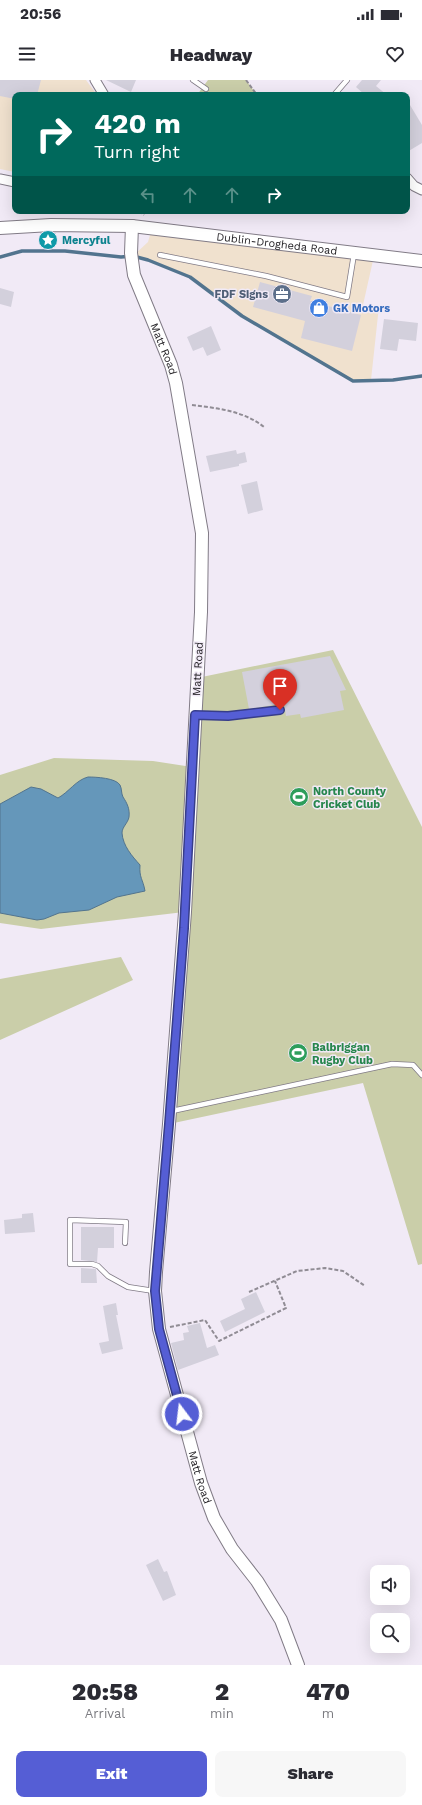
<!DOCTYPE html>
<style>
:root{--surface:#fff;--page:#f7f7f7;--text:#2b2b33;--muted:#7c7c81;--accent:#555ed5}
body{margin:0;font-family:"Work Sans",sans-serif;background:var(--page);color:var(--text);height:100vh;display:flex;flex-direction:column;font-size:15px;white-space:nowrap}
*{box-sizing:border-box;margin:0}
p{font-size:13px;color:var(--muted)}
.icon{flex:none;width:22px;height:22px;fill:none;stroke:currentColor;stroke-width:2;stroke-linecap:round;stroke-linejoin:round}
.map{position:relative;height:1585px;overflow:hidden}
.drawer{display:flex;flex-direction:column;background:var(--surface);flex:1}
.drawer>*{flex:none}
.guide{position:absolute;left:12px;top:12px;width:398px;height:122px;border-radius:8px;box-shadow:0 4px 16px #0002;background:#00695c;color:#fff;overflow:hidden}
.controls{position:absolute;left:370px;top:1485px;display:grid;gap:8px}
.controls a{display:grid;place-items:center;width:40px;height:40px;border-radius:8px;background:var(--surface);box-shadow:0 4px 16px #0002;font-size:20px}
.pin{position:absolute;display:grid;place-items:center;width:34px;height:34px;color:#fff;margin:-41px -17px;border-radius:50% 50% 50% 0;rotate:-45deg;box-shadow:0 0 4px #0007}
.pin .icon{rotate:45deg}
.me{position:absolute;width:44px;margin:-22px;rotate:345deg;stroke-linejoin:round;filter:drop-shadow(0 0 3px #0008)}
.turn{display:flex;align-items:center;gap:14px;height:84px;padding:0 16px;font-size:18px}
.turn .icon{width:52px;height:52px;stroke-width:2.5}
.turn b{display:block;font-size:28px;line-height:34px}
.lanes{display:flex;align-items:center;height:38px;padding:0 16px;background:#0003;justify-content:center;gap:20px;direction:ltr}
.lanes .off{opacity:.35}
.eta{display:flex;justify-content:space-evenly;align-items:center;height:68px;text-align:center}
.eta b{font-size:24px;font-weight:800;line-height:28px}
.action{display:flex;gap:8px;margin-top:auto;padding:8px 16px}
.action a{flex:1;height:46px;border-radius:8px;background:var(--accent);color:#fff;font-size:16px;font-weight:800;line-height:46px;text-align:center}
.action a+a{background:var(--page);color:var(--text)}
.status{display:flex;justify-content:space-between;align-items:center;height:28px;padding:0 20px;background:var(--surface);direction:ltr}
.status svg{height:11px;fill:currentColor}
header{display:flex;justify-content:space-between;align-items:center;height:52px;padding:0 16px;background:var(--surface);font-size:18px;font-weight:800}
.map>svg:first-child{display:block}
.commercial{fill:#f0e1ce}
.green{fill:#cacea9}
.water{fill:#6597ba;stroke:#52748e}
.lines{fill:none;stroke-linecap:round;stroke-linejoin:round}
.stream{stroke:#52748e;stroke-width:3.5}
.building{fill:#d3d0dc}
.lane-casing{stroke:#817b86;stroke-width:6}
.street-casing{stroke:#817b86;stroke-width:11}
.secondary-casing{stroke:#817b86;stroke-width:14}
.path{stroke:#908c94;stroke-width:2;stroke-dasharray:4 2;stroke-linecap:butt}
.lane{stroke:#fff;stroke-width:4.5}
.street{stroke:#fff;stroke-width:9}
.secondary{stroke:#fff;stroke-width:12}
.route-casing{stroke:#373d8a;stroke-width:10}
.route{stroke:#555ed5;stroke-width:7}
.labels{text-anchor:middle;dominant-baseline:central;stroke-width:3;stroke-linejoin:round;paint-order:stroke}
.culture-label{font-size:11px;font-weight:bold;fill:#0d838f;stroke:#f1eaf6;text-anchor:start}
.street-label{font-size:11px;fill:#242226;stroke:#f1eaf6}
.service-label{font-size:11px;font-weight:bold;fill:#4e5e75;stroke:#f1eaf6;text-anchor:end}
.shop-label{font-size:11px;font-weight:bold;fill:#366cbe;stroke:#f1eaf6;text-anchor:start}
.leisure-label{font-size:11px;font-weight:bold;fill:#27864d;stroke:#f1eaf6;text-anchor:start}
</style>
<div class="status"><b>20:56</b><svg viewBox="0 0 49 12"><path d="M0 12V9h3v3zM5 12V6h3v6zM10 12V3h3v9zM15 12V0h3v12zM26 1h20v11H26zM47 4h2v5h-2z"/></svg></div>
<header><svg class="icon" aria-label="menu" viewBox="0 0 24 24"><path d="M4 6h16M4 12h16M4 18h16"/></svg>Headway<svg class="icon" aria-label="heart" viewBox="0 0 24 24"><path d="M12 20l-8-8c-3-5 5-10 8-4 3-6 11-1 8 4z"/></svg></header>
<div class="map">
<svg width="422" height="1585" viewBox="0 0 422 1585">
<rect width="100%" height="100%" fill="#f1eaf6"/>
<path class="commercial" d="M 0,0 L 86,0 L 97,15 L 15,15 L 15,92 L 0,89 Z
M 152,148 L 374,176 L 363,225 L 379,226 L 371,300 L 353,301 L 242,236 L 190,197 L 148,180 L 133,176 L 148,162 Z"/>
<path class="green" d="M 208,0 L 246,0 L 257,15 L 197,15 Z
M 333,570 L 422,747 L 422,1184 L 418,1185 L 363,1003 L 169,1044 L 184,832 L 41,849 L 0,843 L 0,695 L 54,678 L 153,681 L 192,687 L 197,598 Z
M 121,877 L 133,900 L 0,960 L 0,899 Z"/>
<path class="water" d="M 88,697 C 96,697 116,698 120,705 C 122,709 121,713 123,717 C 127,723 130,729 129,737 C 128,743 122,747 122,753 C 123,766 132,776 140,785 C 139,798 143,799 145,811 L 117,817 L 89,830 L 59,833 L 44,839 L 37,840 L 0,833 L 0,724 L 31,707 L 41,709 L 58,718 C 69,712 76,700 88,697 Z"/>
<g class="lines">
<path class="stream" d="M 0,177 L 22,171 L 65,171 L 121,177 L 133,176 L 148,180 L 190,197 L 242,236 L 353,301 L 393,300 L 422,296"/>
</g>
<path class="building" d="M 0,0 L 41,0 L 37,15 L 15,15 L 15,19 L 0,16 Z
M 106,0 L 136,0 L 131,12 Z
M 362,0 L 381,0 L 376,6 L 387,15 L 365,15 L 356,7 Z
M 407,20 L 422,45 L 422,63 L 407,72 Z
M 260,202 L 312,216 L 310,221 L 361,235 L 352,271 L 301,258 L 305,241 L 253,227 Z
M 0,208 L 14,212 L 11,227 L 0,224 Z
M 384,239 L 418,243 L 416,261 L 399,259 L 397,271 L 380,269 Z
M 211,246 L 221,270 L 207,276 L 203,267 L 193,271 L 187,257 Z
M 236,370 L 237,374 L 245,372 L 247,382 L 239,384 L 239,386 L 210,392 L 206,376 Z
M 257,401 L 263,430 L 248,434 L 241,405 Z
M 330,576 L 346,610 L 340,611 L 344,630 L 301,638 L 300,634 L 286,636 L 284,623 L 249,629 L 242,592 Z
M 33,1133 L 35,1152 L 5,1154 L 4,1140 L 22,1138 L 22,1134 Z
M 81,1147 L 114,1147 L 114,1168 L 98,1168 L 97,1182 L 81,1180 Z
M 81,1188 L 96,1189 L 97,1203 L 81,1203 Z
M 256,1212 L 265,1232 L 225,1252 L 220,1241 L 245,1229 L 241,1219 Z
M 116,1223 L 118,1235 L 116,1235 L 123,1269 L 102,1274 L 99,1263 L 109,1261 L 103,1226 Z
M 200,1243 L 207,1268 L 215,1265 L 219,1275 L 178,1290 L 171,1263 L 184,1260 L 183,1253 L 189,1252 L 187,1246 Z
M 158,1479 L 164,1492 L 167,1491 L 176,1515 L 163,1521 L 146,1485 Z"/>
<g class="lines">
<g class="lane-casing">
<path id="lane" d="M 193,0 L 206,9
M 334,15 L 347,0
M 160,175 L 266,196 L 347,217 L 354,174
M 196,635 L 237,635 L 280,630
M 172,1031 L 392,984 L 413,985 L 422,995
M 125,1163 L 126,1142 L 70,1140 L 70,1184 L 92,1184 L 98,1186 L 108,1196 L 128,1207 L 154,1211"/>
</g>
<g class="street-casing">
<path id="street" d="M 95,0 L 104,15
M 407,98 L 414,106 L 422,110
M 0,99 L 15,102"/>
</g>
<g class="secondary-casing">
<g id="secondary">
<path id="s1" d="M 132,146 L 131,173 L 134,195 L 171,285 L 176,303 L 202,453 L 201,532 L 185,832 L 169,1044 L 156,1192 L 155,1211 L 159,1249 L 201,1403 L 214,1438 L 232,1469 L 257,1501 L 281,1540 L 298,1585"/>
<path id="s2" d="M 0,148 L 51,145 L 132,146 L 422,181"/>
</g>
</g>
<path class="path" d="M 246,0 L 257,15
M 31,131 L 31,133
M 139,131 L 144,135
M 192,325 C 217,328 244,331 264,347
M 249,1212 L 297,1191 L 325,1188 L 343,1191 L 365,1206
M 170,1247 L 205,1240 L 219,1261 L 286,1228 L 275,1201"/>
<use href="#lane" class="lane"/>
<use href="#street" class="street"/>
<use href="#secondary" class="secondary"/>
</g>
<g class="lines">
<g class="route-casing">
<path id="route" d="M 182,1334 L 159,1249 L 155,1211 L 169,1044 L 184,848 L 195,635 L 228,636 L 280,630"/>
</g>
<use href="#route" class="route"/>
</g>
<defs>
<g id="sight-disc" transform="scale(1)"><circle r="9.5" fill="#0f9aa8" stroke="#f1eaf6"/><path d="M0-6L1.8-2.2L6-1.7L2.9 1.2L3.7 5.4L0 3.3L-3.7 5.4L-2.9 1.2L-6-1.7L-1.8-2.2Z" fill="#fff"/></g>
<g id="office-disc" transform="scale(1)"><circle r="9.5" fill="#5c6f8a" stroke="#f1eaf6"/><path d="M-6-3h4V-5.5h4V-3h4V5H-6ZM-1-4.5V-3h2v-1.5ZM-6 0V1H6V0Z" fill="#fff"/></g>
<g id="shop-disc" transform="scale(1)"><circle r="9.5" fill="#3f7fe0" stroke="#f1eaf6"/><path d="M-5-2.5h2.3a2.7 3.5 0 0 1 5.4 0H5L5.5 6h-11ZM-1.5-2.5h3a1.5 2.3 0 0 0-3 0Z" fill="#fff"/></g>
<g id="stadium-disc" transform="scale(1)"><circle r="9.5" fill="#2e9e5b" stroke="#f1eaf6"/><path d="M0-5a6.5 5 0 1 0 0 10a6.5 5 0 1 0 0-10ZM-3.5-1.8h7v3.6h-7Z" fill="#fff"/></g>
</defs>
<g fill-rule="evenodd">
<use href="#sight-disc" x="48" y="160"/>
<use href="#office-disc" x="282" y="214"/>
<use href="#shop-disc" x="319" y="228"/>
<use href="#stadium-disc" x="299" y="717"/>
<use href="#stadium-disc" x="298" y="973"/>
</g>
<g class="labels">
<g class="culture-label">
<text x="62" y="160">Mercyful</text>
</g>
<g class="street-label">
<text stroke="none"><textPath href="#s2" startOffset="278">Dublin-Drogheda Road</textPath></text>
<text stroke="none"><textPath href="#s1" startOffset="129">Matt Road</textPath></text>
<text transform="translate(198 589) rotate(-87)">Matt Road</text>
<text stroke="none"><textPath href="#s1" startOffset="1269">Matt Road</textPath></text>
</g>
<g class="service-label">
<text x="268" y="214">FDF Signs</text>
</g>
<g class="shop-label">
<text x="333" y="228">GK Motors</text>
</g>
<g class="leisure-label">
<text x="313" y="711">North County<tspan x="313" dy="13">Cricket Club</tspan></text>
<text x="312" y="967">Balbriggan<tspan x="312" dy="13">Rugby Club</tspan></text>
</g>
</g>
</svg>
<div class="controls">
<a><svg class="icon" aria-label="sound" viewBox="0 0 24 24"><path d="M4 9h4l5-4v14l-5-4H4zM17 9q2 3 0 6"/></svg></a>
<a><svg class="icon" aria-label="search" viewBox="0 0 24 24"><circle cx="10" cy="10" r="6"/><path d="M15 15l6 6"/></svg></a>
</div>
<div class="pin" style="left:280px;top:630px;background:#d93025"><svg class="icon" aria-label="arrive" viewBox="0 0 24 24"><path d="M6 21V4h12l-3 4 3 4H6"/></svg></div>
<svg class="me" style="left:182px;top:1334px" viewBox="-20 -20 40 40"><circle r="17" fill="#555ed5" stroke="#fff" stroke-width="3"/><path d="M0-11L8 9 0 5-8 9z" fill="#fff"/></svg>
<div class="guide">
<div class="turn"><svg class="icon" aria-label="right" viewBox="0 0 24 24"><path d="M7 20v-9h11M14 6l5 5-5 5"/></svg><div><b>420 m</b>Turn right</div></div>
<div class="lanes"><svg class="icon off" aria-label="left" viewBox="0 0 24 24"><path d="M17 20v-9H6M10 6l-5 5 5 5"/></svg><svg class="icon off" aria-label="ahead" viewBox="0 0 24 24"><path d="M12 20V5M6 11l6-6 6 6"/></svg><svg class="icon off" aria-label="ahead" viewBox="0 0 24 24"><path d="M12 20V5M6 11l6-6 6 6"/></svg><svg class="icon" aria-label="right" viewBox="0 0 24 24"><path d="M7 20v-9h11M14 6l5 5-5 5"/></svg></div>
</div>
</div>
<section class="drawer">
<div class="eta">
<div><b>20:58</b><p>Arrival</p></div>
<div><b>2</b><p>min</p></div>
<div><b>470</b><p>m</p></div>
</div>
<div class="action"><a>Exit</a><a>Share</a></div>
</section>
